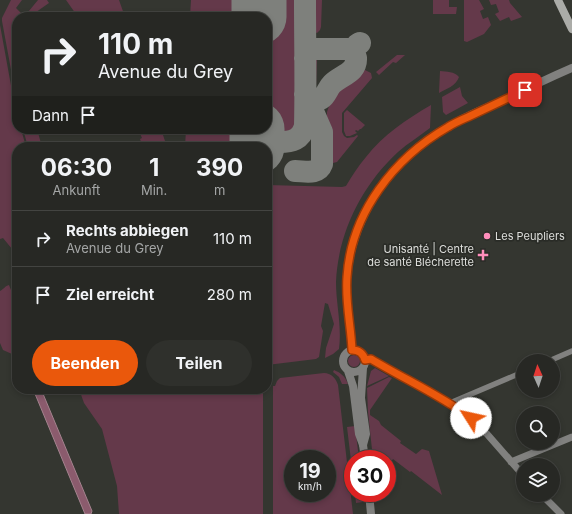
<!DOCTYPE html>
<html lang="de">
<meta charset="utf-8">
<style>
:root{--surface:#272824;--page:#2f302c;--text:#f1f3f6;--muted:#a4a6a6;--line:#434441;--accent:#ea580c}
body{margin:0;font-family:Inter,sans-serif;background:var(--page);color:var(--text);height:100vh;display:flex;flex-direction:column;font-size:15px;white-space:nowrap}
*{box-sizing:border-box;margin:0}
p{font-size:13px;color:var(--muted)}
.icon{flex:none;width:22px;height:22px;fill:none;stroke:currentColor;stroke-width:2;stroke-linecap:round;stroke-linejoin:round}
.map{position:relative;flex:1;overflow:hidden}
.drawer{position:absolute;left:12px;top:142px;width:260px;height:252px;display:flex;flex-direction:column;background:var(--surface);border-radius:16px;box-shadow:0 2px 6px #0003,0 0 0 1px var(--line)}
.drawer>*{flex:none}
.top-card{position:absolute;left:12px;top:12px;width:260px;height:122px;border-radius:16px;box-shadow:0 2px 6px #0003,0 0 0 1px var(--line);background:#272824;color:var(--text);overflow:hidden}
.needle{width:26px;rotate:357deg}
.fabs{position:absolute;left:516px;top:354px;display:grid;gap:8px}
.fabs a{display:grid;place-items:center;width:44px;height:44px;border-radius:50%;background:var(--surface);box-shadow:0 2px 6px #0003,0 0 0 1px var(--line);font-size:20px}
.speed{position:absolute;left:284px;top:450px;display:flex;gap:8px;font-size:20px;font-weight:700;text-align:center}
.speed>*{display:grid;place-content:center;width:52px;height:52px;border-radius:50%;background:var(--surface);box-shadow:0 2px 6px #0003,0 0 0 1px var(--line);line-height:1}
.speed small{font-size:10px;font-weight:400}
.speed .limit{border:6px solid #d22;background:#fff;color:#111}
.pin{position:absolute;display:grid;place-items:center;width:34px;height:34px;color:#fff;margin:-17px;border-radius:8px;box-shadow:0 2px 6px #0006}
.me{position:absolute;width:44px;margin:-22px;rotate:305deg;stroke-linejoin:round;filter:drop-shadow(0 0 3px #0008)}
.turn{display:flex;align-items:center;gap:14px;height:84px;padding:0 20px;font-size:18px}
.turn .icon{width:52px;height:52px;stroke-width:2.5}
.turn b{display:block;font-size:28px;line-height:34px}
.then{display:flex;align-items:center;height:38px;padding:0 20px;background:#0003;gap:8px;font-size:15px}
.eta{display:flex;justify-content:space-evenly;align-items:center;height:68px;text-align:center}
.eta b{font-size:24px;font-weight:700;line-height:28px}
.primary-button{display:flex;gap:8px;margin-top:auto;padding:8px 20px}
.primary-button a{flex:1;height:46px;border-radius:24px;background:var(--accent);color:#fff;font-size:16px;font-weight:700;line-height:46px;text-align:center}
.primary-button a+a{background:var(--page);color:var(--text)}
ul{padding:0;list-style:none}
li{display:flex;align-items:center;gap:12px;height:56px;padding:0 20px;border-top:1px solid var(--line)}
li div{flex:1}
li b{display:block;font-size:15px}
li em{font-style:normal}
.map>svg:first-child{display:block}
.green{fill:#64394a;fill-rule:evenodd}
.water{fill:#8b5b6d;stroke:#a4838e}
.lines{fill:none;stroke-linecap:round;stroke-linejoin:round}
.taxiway{stroke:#7e807c;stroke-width:22}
.runway{stroke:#7e807c;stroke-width:55}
.pedestrian{stroke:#81817f;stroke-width:5.5}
.minor{stroke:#81817f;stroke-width:7}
.tertiary{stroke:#81817f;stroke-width:8}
.secondary{stroke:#abaca8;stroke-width:8}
.route-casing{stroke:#983908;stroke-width:10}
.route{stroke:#ea580c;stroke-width:7}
.poi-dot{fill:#ff8ebb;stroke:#2a2c27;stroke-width:1.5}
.labels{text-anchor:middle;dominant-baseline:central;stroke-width:3.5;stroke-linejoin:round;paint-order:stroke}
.poi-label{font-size:11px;fill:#dedfdc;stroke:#2a2c27;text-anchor:start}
</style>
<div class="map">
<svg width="572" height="514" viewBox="0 0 572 514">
<rect width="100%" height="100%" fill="#343630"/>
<path class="green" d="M 11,0 L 22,0 L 16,8 L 23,15 L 22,17 L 17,17 L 17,102 L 2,21 L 2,18 Z
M 38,0 L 47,0 L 49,3 L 29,17 L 24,17 Z
M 66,0 L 119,0 L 125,17 L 78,17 Z
M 191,0 L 244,0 L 244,17 L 190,17 Z
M 273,0 L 300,0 L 299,123 C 296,140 274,140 272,122 Z
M 310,0 L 322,0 L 321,27 L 320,30 L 317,33 L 312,31 L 310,28 Z
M 433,0 L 449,0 L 449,7 L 457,7 L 456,14 L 433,14 Z
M 464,0 L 479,0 L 484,9 L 480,11 L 483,19 L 488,17 L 491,25 L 484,34 L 467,42 L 464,41 Z
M 489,0 L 509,0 L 510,3 L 522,17 L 511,21 L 509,17 L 500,21 L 495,14 L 499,12 L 496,4 L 491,5 Z
M 0,25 L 12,91 L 17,112 L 17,129 L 21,129 L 26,147 L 17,147 L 17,255 L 3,238 L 0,239 Z
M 397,55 L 405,55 L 396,63 L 393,62 L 379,75 L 376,72 Z
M 316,58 L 317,59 L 316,85 L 314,87 L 312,85 L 313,64 Z
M 365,70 L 371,73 L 372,78 L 342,113 L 342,132 L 344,136 L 347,138 L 354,137 L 357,135 L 358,136 L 337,162 L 333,163 L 326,162 L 327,112 L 335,88 L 362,71 Z
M 440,71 C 447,72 454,71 459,77 C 456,86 446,89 439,93 Z
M 460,87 L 462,96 L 468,103 L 446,115 L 443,112 L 442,97 Z
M 431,105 L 430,128 C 420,136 408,143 398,152 C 362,185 338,233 336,282 C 336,304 342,326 339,349 L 333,354 L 325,358 L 326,348 L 334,324 L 328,304 L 325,303 L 321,326 L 323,331 L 319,357 L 316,359 L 267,365 L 267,185 L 342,187 L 346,186 C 352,176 358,166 366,157 C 383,135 407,119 431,105 Z
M 347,110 L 365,125 L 361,129 L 360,129 L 358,131 L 356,130 L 355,131 L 357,133 L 350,136 L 346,136 L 344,131 L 344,113 Z
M 23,129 L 37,129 L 42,147 L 28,147 Z
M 138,129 L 161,129 L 167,147 L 143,147 L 140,139 L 142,138 Z
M 186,129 L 242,129 L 242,147 L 185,147 Z
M 9,285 L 17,305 L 17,350 L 15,353 L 12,354 L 3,350 L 0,343 L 0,291 C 4,289 5,286 9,285 Z
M348 361a6 6 0 1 1 12 0a6 6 0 1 1-12 0Z
M 375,368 L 389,376 L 367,386 L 371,371 Z
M 334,370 C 341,373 345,376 348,384 L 342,384 L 339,377 L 333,372 Z
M 324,373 C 331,373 336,378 338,385 L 353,514 L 273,514 L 273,386 L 275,386 L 277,381 L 280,378 ZM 293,459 L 327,459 L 327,493 L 293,493 Z
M 389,377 L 392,378 L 370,410 L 370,415 L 379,421 L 381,425 L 401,441 L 400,443 L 416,454 L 422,449 L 429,451 L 442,495 L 411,471 L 410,472 L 393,459 L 387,467 L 387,459 L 373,459 L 368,412 L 367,388 Z
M 79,389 L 263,389 L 263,514 L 119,514 L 117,486 L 102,429 L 84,403 Z
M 355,426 L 359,459 L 353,459 L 353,477 L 347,427 Z
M 355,493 L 362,493 L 363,502 L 356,503 Z"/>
<path class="water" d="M 33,389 L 41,389 L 92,511 L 91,514 L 85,514 Z"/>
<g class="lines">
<path class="taxiway" d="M 305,58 L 308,52 L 314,49 L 352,49 C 356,48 356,44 360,43
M 305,94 L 306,97 C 310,100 313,101 318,100 C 326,98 327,89 332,84 C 341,75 357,73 356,58 C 355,53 353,51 349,49
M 259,129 C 260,132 261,135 264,138 C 268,141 274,142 279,142 C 292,142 301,140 305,126 C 306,84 305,42 305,0
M 295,171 C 305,171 318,175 322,164 L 322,132 L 308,100"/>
<path class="runway" d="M 259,17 L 259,0
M 257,147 L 257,129"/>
<path class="pedestrian" d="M 549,361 L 572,351
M 450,403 L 523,372"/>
<path class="minor" d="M 365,360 L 371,359 L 436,395 L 460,409 L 471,418 L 487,434 L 523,475
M 511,462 L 572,437
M 542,495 L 561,514"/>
<path class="tertiary" d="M343 361a11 11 0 1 1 22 0a11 11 0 1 1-22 0Z
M 352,350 C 351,325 344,300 347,275 C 354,211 394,157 449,126 C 467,116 485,108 504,100 C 526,89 549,78 572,68
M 363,368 L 361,398 L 366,434 L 363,445
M 348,371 L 353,386 L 359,434 L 363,445 L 365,459
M 369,493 L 371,514"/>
<path class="secondary" d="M 558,0 L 572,29"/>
</g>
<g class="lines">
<g class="route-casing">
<path id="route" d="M 471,418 C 440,395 404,379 371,359 L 365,360 C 363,353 359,350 352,350 C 351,326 345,302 347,277 C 351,213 394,158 448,127 C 454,123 461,120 468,117 C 487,108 506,99 525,90"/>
</g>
<use href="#route" class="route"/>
</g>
<g class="poi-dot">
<circle cx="487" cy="236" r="4"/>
<path d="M481 249h4v4h4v4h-4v4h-4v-4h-4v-4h4z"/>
</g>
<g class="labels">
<g class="poi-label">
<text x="495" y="236">Les Peupliers</text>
<text x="474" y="249" text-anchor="end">Unisanté | Centre<tspan x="474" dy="13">de santé Blécherette</tspan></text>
</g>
</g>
</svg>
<div class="fabs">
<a><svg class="needle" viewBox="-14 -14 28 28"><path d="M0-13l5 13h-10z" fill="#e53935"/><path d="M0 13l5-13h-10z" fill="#a4a6a6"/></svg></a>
<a><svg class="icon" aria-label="search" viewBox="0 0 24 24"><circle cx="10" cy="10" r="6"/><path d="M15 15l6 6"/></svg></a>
<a><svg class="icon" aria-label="layers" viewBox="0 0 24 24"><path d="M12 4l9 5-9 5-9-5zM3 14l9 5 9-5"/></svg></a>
</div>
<div class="speed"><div>19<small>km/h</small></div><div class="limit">30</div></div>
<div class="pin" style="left:525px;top:90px;background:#d93025"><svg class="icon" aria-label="arrive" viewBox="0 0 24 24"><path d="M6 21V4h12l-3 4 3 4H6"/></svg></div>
<svg class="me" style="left:471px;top:418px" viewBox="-20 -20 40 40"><circle r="19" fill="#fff"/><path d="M0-13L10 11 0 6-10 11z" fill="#ea580c"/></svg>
<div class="top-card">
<div class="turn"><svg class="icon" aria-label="right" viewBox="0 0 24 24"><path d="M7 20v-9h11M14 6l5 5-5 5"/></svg><div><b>110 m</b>Avenue du Grey</div></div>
<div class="then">Dann<svg class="icon" aria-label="arrive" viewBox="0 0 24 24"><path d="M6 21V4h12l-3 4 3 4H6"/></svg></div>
</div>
<section class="drawer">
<div class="eta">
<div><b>06:30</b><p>Ankunft</p></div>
<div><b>1</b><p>Min.</p></div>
<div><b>390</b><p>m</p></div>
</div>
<ul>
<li><svg class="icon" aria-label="right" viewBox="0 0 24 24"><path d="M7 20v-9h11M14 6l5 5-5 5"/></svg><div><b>Rechts abbiegen</b><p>Avenue du Grey</p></div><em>110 m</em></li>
<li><svg class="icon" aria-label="arrive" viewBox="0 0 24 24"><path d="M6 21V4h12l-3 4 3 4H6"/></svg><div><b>Ziel erreicht</b></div><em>280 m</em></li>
</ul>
<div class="primary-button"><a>Beenden</a><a>Teilen</a></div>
</section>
</div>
